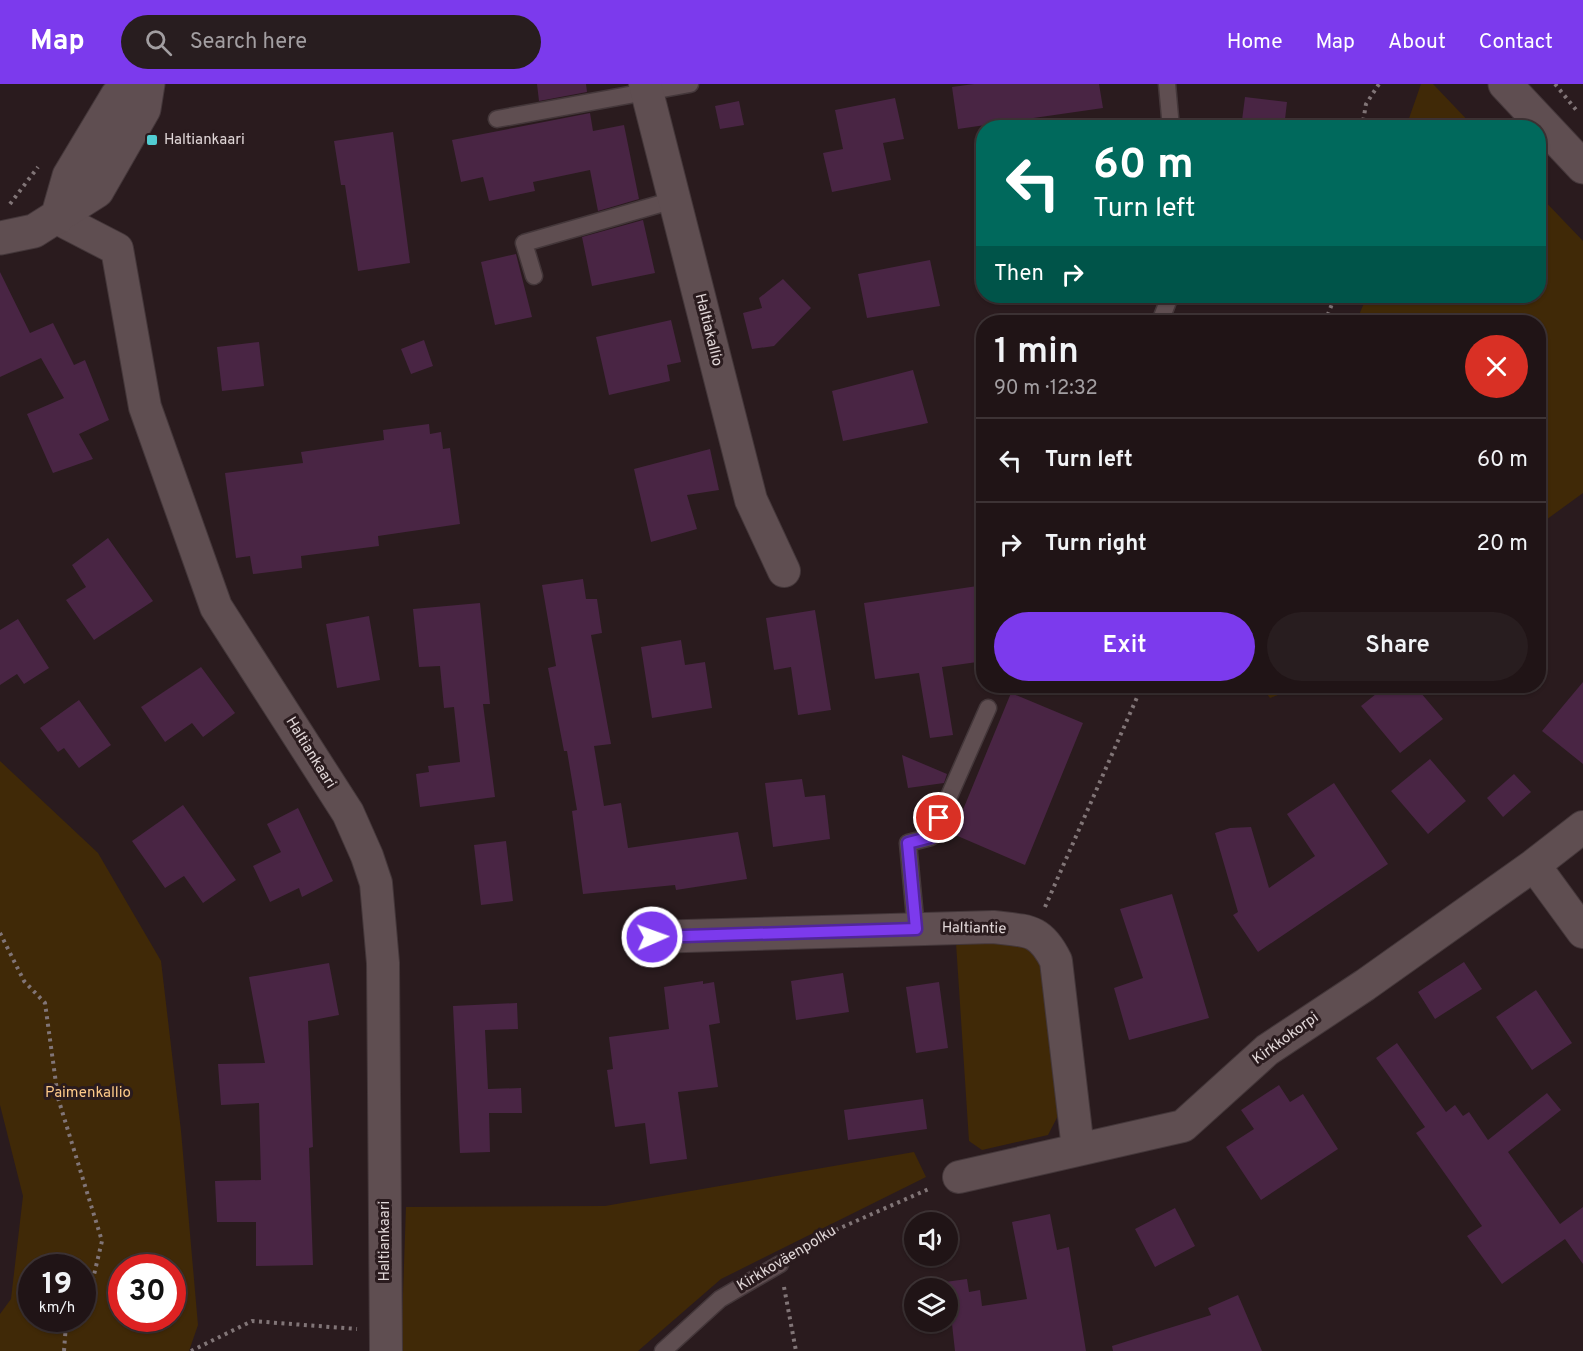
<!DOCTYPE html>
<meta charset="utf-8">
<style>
:root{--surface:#201416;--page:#281d1f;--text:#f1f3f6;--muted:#a29ea1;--line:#3d3335;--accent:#7c3aed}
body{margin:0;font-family:Overpass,sans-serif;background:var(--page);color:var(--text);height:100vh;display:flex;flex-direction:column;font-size:22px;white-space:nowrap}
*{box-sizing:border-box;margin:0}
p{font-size:20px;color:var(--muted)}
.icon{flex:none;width:33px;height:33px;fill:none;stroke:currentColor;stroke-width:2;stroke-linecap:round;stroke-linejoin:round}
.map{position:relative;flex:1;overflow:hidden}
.details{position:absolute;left:976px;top:231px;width:570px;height:378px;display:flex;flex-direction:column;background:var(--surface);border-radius:24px;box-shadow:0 2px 4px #0004,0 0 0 2px var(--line)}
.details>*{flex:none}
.top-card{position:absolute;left:976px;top:36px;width:570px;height:183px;border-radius:24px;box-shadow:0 2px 4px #0004,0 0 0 2px var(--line);background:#00695c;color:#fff;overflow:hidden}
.buttons{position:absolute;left:904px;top:1128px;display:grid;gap:12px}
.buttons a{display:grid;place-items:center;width:54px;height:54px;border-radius:50%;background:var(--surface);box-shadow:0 2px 4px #0004,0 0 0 2px var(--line);font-size:30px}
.speed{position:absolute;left:18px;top:1170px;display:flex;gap:12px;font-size:30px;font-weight:700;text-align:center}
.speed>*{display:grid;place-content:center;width:78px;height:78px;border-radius:50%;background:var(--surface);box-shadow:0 2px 4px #0004,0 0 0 2px var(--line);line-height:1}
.speed small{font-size:15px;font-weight:400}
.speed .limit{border:9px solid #d22;background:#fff;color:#111}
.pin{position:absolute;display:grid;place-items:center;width:51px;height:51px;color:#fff;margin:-26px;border:3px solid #fff;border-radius:50%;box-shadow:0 2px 6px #0007}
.me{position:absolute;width:66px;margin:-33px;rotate:88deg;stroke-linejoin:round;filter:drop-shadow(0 0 4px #0008)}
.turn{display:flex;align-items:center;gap:21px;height:126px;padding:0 18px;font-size:27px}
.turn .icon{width:78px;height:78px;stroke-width:2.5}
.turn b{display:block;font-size:42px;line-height:51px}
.then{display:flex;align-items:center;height:57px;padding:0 18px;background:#0003;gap:12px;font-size:22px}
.round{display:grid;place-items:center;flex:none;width:63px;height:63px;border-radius:32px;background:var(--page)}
.head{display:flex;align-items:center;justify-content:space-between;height:102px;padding:0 18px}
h1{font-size:36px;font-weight:600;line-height:45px}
.primary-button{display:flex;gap:12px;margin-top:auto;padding:12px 18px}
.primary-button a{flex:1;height:69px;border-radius:36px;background:var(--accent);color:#fff;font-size:24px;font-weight:600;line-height:69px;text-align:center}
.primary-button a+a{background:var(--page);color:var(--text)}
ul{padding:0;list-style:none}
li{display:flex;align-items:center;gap:18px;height:84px;padding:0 18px;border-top:2px solid var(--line)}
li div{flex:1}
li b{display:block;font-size:22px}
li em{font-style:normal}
header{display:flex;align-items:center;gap:36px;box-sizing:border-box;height:84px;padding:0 30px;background:var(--accent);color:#fff}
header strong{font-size:28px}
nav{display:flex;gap:33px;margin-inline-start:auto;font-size:21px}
.search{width:420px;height:54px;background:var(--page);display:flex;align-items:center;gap:15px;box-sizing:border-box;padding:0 21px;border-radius:33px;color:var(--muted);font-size:22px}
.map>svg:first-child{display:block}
.green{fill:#402907;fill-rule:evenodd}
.building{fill:#492544}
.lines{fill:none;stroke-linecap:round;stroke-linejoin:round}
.lane-casing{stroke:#44373a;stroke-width:19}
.street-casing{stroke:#44373a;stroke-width:34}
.secondary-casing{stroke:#44373a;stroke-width:35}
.path{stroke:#817577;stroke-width:4;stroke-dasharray:3 4.5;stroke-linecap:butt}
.lane{stroke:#5f4e51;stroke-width:16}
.street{stroke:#5f4e51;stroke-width:32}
.secondary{stroke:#5f4e51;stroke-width:33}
.route-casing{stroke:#51269a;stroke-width:15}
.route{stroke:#7c3aed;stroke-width:10}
.poi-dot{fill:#51ccd2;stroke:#2a1b1e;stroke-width:2}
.labels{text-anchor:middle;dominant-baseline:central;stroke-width:6;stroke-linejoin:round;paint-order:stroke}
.poi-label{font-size:15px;fill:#e1d7d8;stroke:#2a1b1e;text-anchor:start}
.street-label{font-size:15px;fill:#e1d7d8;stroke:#2a1b1e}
.park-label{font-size:15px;fill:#fdca89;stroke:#2a1b1e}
</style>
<header>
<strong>Map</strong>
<div class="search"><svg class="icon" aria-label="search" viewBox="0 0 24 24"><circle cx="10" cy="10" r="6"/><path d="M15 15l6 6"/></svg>Search here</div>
<nav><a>Home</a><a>Map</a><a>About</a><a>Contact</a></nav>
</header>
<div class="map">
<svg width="1583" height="1267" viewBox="0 0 1583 1267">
<rect width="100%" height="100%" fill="#2a1b1e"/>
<path class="green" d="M 1421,0 L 1433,0 L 1474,43 L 1406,43 Z
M 1539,111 L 1583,157 L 1583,409 L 1539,441 L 1539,238 L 1356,238 L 1367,212 L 1539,212 Z
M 1261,602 L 1302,602 L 1270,614 Z
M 0,677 L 98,769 L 161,877 L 181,1047 L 198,1241 L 189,1267 L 0,1267 L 0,1230 L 11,1215 L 23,1112 L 0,1021 ZM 32,1184 L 82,1184 L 82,1234 L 32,1234 ZM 122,1184 L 172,1184 L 172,1234 L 122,1234 Z
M 1017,858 L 1043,877 L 1063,1022 L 1048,1051 L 982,1066 L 969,1057 L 956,859 Z
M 914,1068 L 926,1093 L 721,1195 L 638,1267 L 401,1267 L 406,1123 L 605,1122 Z"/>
<path class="building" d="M 537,0 L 586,0 L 587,8 L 539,17 Z
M 974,0 L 1099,0 L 1103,24 L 958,45 L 952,3 Z
M 1245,13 L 1287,18 L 1284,44 L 1241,44 Z
M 895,14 L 904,55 L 883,59 L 891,96 L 832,108 L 823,69 L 843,65 L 835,26 Z
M 739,17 L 744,41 L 720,45 L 715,22 Z
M 590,29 L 593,47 L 624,41 L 639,115 L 598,127 L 590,86 L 533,98 L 535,107 L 489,117 L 483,93 L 461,98 L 452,56 Z
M 393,48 L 410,179 L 358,187 L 345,101 L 341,101 L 334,57 Z
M 643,136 L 655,189 L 592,202 L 582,153 Z
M 516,170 L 532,233 L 495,241 L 481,178 Z
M 930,176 L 940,222 L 867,234 L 858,190 Z
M 0,188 L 30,249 L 53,239 L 74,281 L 85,276 L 109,336 L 79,350 L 93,375 L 53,389 L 27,330 L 64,314 L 41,274 L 0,293 Z
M 783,195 L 811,224 L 774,262 L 752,265 L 743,229 L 762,224 L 759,214 Z
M 671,236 L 681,278 L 667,281 L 670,297 L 609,311 L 596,253 Z
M 424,256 L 433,282 L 411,290 L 401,265 Z
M 259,258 L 264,302 L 222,307 L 217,263 Z
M 913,286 L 928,339 L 843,357 L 832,307 Z
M 429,340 L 430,350 L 441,348 L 443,365 L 450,364 L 460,440 L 378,452 L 379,462 L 301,472 L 302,484 L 253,490 L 250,472 L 236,474 L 225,389 L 303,379 L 301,368 L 384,356 L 383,346 Z
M 710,365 L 719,406 L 687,411 L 697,445 L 651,458 L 634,385 Z
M 108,454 L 153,517 L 94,556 L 66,516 L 86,503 L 72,481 Z
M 583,495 L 586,515 L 597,515 L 602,549 L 591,551 L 611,660 L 594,662 L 604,722 L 621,719 L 628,764 L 738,748 L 747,795 L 676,806 L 675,801 L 583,810 L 572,727 L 577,726 L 567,667 L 564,667 L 548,584 L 556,582 L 542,501 Z
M 984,501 L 984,577 L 942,583 L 953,651 L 930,654 L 919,589 L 875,595 L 864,519 Z
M 480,519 L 490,620 L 483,620 L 495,713 L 420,723 L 416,690 L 429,688 L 428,682 L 460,678 L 454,623 L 444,624 L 440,582 L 419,583 L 413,525 Z
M 815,526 L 831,626 L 798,631 L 791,583 L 774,586 L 766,534 Z
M 369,532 L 380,596 L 337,604 L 326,540 Z
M 18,535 L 49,584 L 24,600 L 17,590 L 0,601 L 0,546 Z
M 681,556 L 685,581 L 705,578 L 712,624 L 652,634 L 641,563 Z
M 201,583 L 235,629 L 203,653 L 192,639 L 165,658 L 141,623 Z
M 1583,598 L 1583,680 L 1542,647 Z
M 1386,602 L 1415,602 L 1443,635 L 1400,669 L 1361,622 Z
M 1011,609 L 1083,639 L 1025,781 L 953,750 Z
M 79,616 L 111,661 L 79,684 L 64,664 L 58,668 L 40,644 Z
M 902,671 L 947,690 L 944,699 L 908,704 Z
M 1430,675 L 1466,717 L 1428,750 L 1391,707 Z
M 1514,690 L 1531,708 L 1503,733 L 1487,714 Z
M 802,695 L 805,713 L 825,711 L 830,755 L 773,763 L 765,699 Z
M 1334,699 L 1388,780 L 1258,868 L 1233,831 L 1238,828 L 1215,749 L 1230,744 L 1251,743 L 1269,804 L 1315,772 L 1287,730 Z
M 183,721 L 236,796 L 203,819 L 184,792 L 165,804 L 132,757 Z
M 298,724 L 333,797 L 302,813 L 299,804 L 270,818 L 253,782 L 281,768 L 267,740 Z
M 506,757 L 513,817 L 481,821 L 474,761 Z
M 1172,810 L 1209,934 L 1129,956 L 1114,904 L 1143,894 L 1120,825 Z
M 1464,878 L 1482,905 L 1435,935 L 1418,908 Z
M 329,879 L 339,931 L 308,937 L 313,1063 L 309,1064 L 313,1181 L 256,1182 L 256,1138 L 217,1138 L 215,1097 L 261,1096 L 259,1019 L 221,1021 L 218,980 L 265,979 L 249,893 Z
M 843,889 L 849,928 L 796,936 L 791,897 Z
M 703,897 L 703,900 L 714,898 L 720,939 L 709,941 L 718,1003 L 678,1008 L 687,1075 L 650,1080 L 645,1039 L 615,1043 L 607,986 L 613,985 L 609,953 L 669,945 L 664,903 Z
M 939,898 L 948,964 L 916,969 L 906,903 Z
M 1536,906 L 1572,959 L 1532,986 L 1496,933 Z
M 517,919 L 518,945 L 485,946 L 488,1005 L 521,1004 L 522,1029 L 489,1029 L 490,1068 L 460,1069 L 453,922 Z
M 1397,959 L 1446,1028 L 1455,1021 L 1463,1032 L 1469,1028 L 1488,1056 L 1547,1009 L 1561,1026 L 1508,1068 L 1560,1140 L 1583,1123 L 1583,1180 L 1565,1155 L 1502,1200 L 1467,1152 L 1482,1142 L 1416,1049 L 1425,1043 L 1376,974 Z
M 1279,1001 L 1290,1018 L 1303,1010 L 1338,1065 L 1261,1116 L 1226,1063 L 1254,1045 L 1241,1026 Z
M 923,1015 L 927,1045 L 848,1056 L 844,1026 Z
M 1175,1124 L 1195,1162 L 1155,1183 L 1135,1145 Z
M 1050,1130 L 1057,1166 L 1069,1163 L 1086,1267 L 955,1267 L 948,1204 L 946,1204 L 945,1198 L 967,1195 L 969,1208 L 980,1206 L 982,1222 L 1027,1215 L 1012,1138 Z
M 1238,1211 L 1262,1267 L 1113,1267 L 1112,1262 L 1211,1231 L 1208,1224 Z"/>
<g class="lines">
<g class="lane-casing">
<path id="lane" d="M 1167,0 L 1171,44
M 497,35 L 690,0
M 534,192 L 524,159 L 674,116
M 1160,238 L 1170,212
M 916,845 L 908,759 L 931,753 L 988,624
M 663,1267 L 720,1215 L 780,1180"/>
</g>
<g class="street-casing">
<path id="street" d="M 645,0 L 751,416 L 784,487
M 57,134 L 117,165 L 145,323 L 216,523 L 348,729 L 367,772 L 376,799 L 383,879 L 386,1267
M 1534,781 L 1583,848
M 652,853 L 993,843 C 1027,847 1040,844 1056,877 L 1078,1065
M 959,1093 L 1183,1042 L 1267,966 L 1365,901 L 1534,781 L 1583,743"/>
</g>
<g class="secondary-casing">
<path id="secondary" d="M 1505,0 L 1583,83
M 57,134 L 69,92 L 117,12 L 131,0
M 0,154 L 34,147 L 97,107 L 144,25 L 148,0"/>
</g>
<path class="path" d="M 1555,0 L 1577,27
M 1362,44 L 1366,20 L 1379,0
M 10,120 L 38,83
M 1325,238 L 1335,212
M 1045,823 L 1142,602
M 0,849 L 24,897 L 45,919 L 58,1014 L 102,1157 L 93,1195 L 82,1212
M 797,1169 L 822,1152 L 931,1104
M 784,1203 L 796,1267
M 64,1267 L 66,1240 L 70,1234
M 191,1267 L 252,1237 L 357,1245"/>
<use href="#lane" class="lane"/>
<use href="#street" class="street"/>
<use href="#secondary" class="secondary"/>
</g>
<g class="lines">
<g class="route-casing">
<path id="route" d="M 652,853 L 916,845 L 908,759 L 931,753 L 939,734"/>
</g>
<use href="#route" class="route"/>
</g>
<rect class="poi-dot" x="146" y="50" width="12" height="12" rx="3"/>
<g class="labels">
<g class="poi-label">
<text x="164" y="56">Haltiankaari</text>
</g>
<g class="street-label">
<text transform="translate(708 246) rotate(76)">Haltiakallio</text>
<text transform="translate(310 669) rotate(58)">Haltiankaari</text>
<text transform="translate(974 845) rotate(1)">Haltiantie</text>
<text transform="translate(1286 955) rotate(-36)">Kirkkokorpi</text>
<text transform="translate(385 1157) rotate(-90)">Haltiankaari</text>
<text transform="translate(787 1175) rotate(-31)">Kirkkoväenpolku</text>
</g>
<g class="park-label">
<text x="88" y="1009">Paimenkallio</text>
</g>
</g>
</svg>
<div class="buttons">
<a><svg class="icon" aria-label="sound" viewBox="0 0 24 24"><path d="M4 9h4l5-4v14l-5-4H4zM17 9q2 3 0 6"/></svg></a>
<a><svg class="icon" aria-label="layers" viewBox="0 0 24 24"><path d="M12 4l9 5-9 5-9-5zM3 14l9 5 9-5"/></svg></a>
</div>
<div class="speed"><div>19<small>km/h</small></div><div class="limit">30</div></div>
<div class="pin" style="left:939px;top:734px;background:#d93025"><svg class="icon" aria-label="arrive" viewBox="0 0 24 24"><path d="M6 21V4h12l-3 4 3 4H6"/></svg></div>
<svg class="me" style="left:652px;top:853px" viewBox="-20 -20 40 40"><circle r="17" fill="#7c3aed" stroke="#fff" stroke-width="3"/><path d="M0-11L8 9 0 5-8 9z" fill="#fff"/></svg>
<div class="top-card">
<div class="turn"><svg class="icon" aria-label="left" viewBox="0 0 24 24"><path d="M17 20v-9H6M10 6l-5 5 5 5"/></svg><div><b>60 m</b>Turn left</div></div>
<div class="then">Then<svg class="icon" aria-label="right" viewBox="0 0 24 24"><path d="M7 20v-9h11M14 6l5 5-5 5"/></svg></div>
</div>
<section class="details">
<div class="head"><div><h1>1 min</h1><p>90 m · 12:32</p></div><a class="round" style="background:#d93025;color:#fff"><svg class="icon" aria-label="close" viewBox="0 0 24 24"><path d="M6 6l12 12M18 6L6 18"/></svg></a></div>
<ul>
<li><svg class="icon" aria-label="left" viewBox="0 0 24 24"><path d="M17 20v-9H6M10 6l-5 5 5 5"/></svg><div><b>Turn left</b></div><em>60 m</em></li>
<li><svg class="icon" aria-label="right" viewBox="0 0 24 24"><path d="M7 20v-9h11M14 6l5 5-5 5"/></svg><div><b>Turn right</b></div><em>20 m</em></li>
</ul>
<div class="primary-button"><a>Exit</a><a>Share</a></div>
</section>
</div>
